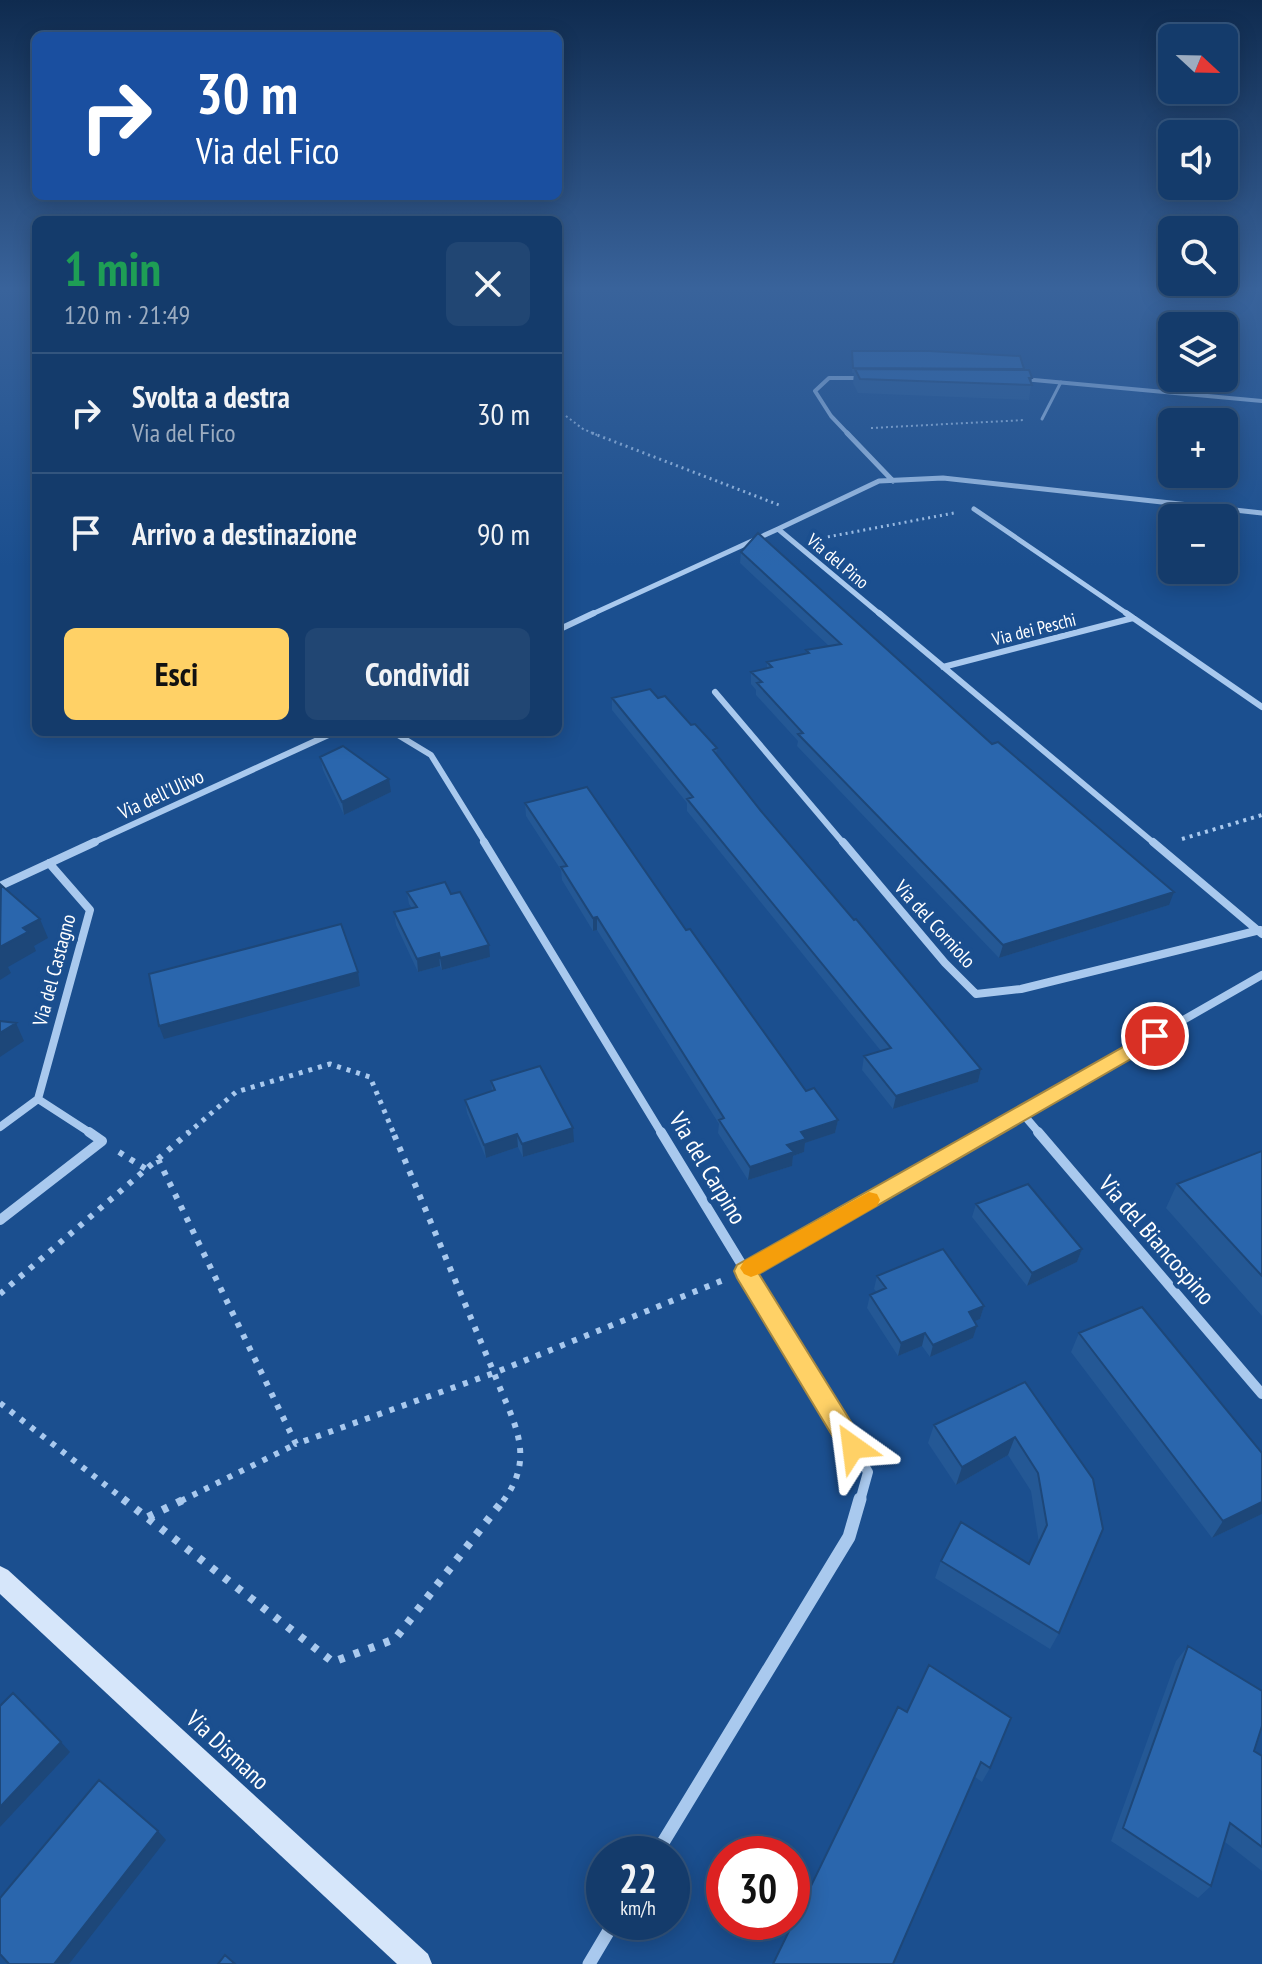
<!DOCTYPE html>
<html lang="it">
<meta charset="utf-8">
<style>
:root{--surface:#143b6b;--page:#214673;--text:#f1f3f6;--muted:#9dadc1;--line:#33557e;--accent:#ffd166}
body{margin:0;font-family:"PT Sans Narrow",sans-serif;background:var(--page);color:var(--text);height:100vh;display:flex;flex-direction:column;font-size:30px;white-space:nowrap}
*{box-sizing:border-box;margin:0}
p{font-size:26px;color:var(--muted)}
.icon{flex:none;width:44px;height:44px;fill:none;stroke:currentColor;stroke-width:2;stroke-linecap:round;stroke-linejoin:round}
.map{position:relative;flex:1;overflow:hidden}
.side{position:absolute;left:32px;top:216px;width:530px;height:520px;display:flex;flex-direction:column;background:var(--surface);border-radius:12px;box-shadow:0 4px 20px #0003,0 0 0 2px var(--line)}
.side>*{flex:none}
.top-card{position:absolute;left:32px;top:32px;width:530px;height:168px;border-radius:12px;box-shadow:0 4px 20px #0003,0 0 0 2px var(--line);background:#1a4fa0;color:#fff;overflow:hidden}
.needle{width:52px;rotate:112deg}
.tools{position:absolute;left:1158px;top:24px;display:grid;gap:16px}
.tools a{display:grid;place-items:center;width:80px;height:80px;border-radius:12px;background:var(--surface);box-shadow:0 4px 20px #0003,0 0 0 2px var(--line);font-size:40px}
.speed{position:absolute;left:586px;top:1836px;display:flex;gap:16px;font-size:40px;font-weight:700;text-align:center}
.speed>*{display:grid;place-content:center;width:104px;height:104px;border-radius:50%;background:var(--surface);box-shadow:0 4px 20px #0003,0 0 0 2px var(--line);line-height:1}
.speed small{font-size:20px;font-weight:400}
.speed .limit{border:12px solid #d22;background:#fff;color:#111}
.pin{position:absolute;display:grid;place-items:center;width:68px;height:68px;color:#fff;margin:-34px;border:4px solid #fff;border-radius:50%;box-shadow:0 2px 8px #0007}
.me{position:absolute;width:88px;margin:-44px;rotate:329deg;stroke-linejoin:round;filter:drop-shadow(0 0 6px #0008)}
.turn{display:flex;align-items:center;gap:28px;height:168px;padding:0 32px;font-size:36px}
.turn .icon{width:104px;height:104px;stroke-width:2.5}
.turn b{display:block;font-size:56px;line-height:68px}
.round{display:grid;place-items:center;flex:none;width:84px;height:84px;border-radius:12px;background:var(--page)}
.headline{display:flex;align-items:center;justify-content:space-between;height:136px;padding:0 32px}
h1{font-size:48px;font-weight:700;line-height:60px;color:#1e9e55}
.action{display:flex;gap:16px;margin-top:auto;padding:16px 32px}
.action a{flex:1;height:92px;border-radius:12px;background:var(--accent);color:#111;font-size:32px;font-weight:700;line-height:92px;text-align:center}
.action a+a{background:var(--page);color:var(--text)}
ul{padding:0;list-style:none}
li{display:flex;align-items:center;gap:24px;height:120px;padding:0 32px;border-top:2px solid var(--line)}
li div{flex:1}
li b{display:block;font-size:30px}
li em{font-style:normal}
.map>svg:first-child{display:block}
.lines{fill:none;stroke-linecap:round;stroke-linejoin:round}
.path-far5{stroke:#a9c9ee;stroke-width:2;stroke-dasharray:2 3;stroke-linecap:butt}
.path-far4{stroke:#a9c9ee;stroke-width:3;stroke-dasharray:2 4;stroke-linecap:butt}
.path-far3{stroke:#a9c9ee;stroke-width:4;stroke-dasharray:3 5;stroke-linecap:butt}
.path-far2{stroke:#a9c9ee;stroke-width:5;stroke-dasharray:4 6;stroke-linecap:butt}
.path-far1{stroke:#a9c9ee;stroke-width:6;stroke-dasharray:5 8;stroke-linecap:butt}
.path{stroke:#a9c9ee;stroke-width:8;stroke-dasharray:6 10;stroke-linecap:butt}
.lane{stroke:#a9c9ee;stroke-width:3}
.street-far5{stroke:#a9c9ee;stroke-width:4}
.street-far4{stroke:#a9c9ee;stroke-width:5}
.street-far3{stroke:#a9c9ee;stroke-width:6}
.street-far2{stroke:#a9c9ee;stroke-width:8}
.street-far1{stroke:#a9c9ee;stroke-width:10}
.street{stroke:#a9c9ee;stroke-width:13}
.secondary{fill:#d6e6fa;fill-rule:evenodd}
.wall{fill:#245895}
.shaded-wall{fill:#1d4779}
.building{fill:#2a66ad;stroke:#1d4779;stroke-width:2}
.route{fill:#ffd166;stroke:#a68842;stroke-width:2}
.slow{fill:#f59e0b}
.labels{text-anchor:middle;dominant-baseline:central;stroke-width:8;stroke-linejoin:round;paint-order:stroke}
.far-street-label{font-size:18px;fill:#fff;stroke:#1b4f8f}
.street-label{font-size:20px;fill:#fff;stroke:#1b4f8f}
.near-street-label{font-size:24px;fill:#fff;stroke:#1b4f8f}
</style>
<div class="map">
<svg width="1262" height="1964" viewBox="0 0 1262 1964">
<rect width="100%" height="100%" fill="#1b4f8f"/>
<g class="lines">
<path class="path-far5" d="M 558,410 L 583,429 L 597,435
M 871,428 L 1025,420"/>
<path class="path-far4" d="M 592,433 L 779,505
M 822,538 L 954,513"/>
<path class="path-far3" d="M 1182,839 L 1262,815"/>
<path class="path-far2" d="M 187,1134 L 236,1092 L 330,1064 L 370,1077 L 394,1134"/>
<path class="path-far1" d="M 119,1152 L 146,1169
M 158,1159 L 296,1444 L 494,1373 L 393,1132
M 158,1159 L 189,1132
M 0,1294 L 158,1159
M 0,1403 L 126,1501
M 181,1501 L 296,1444
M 503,1501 C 538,1455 512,1421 494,1373 L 726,1279"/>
<path class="path" d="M 123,1499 L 333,1662 L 395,1639 L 504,1499
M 148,1517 L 185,1499"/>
<path class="lane" d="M 1042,419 L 1061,382"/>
<path class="street-far5" d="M 1023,379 L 1262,401
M 849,435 L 831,416 L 815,391 L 829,378 L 862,378"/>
<path class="street-far4" d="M 847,433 L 893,481
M 974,509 L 1129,615
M 590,615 L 778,529
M 881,615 L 778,529 L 879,481 L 943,478 L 1262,513"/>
<path class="street-far3" d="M 879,613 L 1155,844
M 1126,613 L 1262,707
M 558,630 L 594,613
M 943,667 L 1133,618
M 715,692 L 844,844
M 393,732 L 431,755 L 486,844
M 90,844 L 335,732"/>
<path class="street-far2" d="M 484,842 L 662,1134
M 843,842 L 945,963 L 976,994 L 1021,989 L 1260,930
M 1153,842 L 1262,934
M 0,886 L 95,842
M 38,1099 L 92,1134
M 1022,1113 L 1040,1134
M 0,1127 L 38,1099 L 90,910 L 49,863
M 984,1134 L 1262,975"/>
<path class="street-far1" d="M 661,1132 L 868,1472 L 860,1501
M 1038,1132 L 1262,1394
M 0,1220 L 102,1141 L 89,1132
M 745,1271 L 987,1132"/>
<path class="street" d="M 656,1854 L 849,1537 L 860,1499
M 589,1964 L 614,1922"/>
<path class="secondary" d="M 0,1566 L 8,1570 L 428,1954 L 432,1964 L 397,1964 L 0,1594 Z"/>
</g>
<path class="wall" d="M 852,351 L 1024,370 L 1032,378 L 1029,400 L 858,393 L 853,383 L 854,373 L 852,373 Z
M 741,552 L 1169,905 L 999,958 L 797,746 L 798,741 L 756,695 L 756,690 L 751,684 L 751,672 L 767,668 L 767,662 L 806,654 L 806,650 L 829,646 L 740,563 Z
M 612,698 L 658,698 L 717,748 L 716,754 L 761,811 L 981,1069 L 978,1082 L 893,1109 L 862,1070 L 864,1056 L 881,1051 L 687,811 L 687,803 L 612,710 Z
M 320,757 L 391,792 L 344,815 L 323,770 Z
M 525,803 L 686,930 L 806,1091 L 838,1120 L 835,1133 L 805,1143 L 804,1152 L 793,1156 L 792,1166 L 748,1180 L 718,1133 L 719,1124 L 597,930 L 593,931 L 562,880 L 561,870 L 526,816 Z
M 407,892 L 451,894 L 490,957 L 442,970 L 440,966 L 418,972 L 396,925 L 394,912 L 412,908 L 409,904 Z
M 491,1081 L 574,1142 L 523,1157 L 518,1147 L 486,1158 L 467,1113 L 465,1100 L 492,1091 Z
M 1262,1151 L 1262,1316 L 1166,1208 L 1177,1184 Z
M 976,1204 L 1082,1249 L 1077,1262 L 1027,1286 L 972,1217 Z
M 877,1276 L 984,1306 L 980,1319 L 974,1321 L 977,1326 L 973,1338 L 930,1357 L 922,1346 L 898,1356 L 867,1308 L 870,1295 L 877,1292 L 874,1289 Z
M 1079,1333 L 1262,1453 L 1262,1514 L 1212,1538 L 1071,1352 Z
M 1025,1382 L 1093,1479 L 1059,1633 L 1050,1649 L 935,1578 L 941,1561 L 1029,1564 L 1039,1543 L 1031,1491 L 1008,1455 L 956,1485 L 928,1443 L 934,1425 Z
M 1188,1646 L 1254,1751 L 1262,1756 L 1262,1871 L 1225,1842 L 1211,1886 L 1198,1898 L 1111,1841 L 1176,1661 Z
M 898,1707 L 990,1768 L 982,1782 L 975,1777 Z"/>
<path class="shaded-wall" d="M 389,779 L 391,792 L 344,815 L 342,802 Z
M 1174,892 L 1169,905 L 999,958 L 1003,945 Z
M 597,917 L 597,930 L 593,931 L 593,918 Z
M 40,919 L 48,938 L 34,946 L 36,951 L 8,967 L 11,973 L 0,980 L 0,947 L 23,928 Z
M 489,945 L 490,957 L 442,970 L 440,958 Z
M 439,953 L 440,966 L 418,972 L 417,959 Z
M 358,972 L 360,986 L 164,1039 L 159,1026 Z
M 16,1023 L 24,1041 L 0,1057 L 0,1033 Z
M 981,1069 L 978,1082 L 893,1109 L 896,1096 Z
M 838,1120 L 835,1133 L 805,1143 L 804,1152 L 793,1156 L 792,1166 L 748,1180 L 750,1167 L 787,1145 L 801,1132 Z
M 573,1128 L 574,1142 L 523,1157 L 522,1144 Z
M 517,1134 L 518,1147 L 486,1158 L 484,1145 Z
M 1082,1249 L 1077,1262 L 1027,1286 L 1032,1273 Z
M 984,1306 L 980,1319 L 965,1325 L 969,1312 Z
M 977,1326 L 973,1338 L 930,1357 L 933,1345 Z
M 925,1333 L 922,1346 L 898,1356 L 901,1343 Z
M 1015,1437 L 1008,1455 L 956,1485 L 962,1467 Z
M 1262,1502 L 1262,1514 L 1212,1538 L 1223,1521 Z
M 61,1742 L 70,1752 L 0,1827 L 0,1807 Z
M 158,1831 L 166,1840 L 69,1964 L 54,1964 Z"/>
<path class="building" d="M 852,351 L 929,351 L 1020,356 L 1024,369 L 853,368 Z
M 855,369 L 1029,370 L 1032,378 L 1029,378 L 1032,385 L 860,379 Z
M 758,533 L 992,744 L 998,742 L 1174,892 L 1003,945 L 798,734 L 803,733 L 757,683 L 762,682 L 751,672 L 772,667 L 767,662 L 809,653 L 806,650 L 841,644 L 741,552 Z
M 650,689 L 658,698 L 665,696 L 691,725 L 695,724 L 717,748 L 713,750 L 761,811 L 854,920 L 856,919 L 981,1069 L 896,1096 L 864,1056 L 891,1048 L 687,799 L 693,797 L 612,698 Z
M 343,746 L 389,779 L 342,802 L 320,757 Z
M 587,787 L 686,930 L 690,929 L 806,1091 L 814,1088 L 838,1120 L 801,1132 L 806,1139 L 787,1145 L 794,1152 L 750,1167 L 719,1120 L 724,1118 L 597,917 L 593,918 L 561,867 L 567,866 L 525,803 Z
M 445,882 L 451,894 L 460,892 L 489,945 L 440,958 L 439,953 L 417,959 L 394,912 L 417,907 L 407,892 Z
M 1,885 L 40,919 L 23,928 L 28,932 L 0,947 Z
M 341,924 L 358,972 L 159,1026 L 149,974 Z
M 0,1021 L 16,1023 L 0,1033 Z
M 540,1066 L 573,1128 L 522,1144 L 517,1134 L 484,1145 L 465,1100 L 495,1090 L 491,1081 Z
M 1262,1151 L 1262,1276 L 1177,1184 Z
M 1028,1184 L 1082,1249 L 1032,1273 L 976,1204 Z
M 943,1249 L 984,1306 L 969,1312 L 977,1326 L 933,1345 L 925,1333 L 901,1343 L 870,1295 L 886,1288 L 877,1276 Z
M 1142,1307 L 1262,1453 L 1262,1502 L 1223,1521 L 1079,1333 Z
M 1025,1382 L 1093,1479 L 1103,1529 L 1059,1633 L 941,1561 L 961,1522 L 1029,1564 L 1047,1525 L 1038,1473 L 1015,1437 L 962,1467 L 934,1425 Z
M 1188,1646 L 1262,1691 L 1262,1726 L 1254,1751 L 1262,1756 L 1262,1847 L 1230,1823 L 1211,1886 L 1123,1828 Z
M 929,1665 L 1011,1718 L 990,1768 L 981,1762 L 893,1964 L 773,1964 L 898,1707 L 907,1712 Z
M 13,1693 L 61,1742 L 0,1807 L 0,1706 Z
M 99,1780 L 158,1831 L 54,1964 L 9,1964 L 0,1954 L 0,1898 Z
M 225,1955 L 235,1964 L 218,1964 Z"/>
<linearGradient id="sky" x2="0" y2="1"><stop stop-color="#0f2b4f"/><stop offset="0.51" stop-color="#39639b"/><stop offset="1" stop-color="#39639b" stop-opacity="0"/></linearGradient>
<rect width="1262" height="566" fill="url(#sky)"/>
<path class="route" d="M 1155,1029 L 1165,1036 L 1162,1041 L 759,1274 L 861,1438 L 865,1447 L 861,1455 L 853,1459 L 844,1455 L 737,1278 L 734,1271 L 737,1265 Z"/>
<path class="slow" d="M 869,1192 L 877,1194 L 880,1200 L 877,1206 L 759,1274 L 751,1277 L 744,1274 L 740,1268 L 744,1261 Z"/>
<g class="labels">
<g class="far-street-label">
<text transform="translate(838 561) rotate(40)">Via del Pino</text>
<text transform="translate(1034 629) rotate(-14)">Via dei Peschi</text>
</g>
<g class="street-label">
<text transform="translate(161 794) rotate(-25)">Via dell'Ulivo</text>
<text transform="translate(935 924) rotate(48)">Via del Corniolo</text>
<text transform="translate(54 970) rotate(-75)">Via del Castagno</text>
</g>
<g class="near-street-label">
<text transform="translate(708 1168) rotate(59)">Via del Carpino</text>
<text transform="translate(1157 1240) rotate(49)">Via del Biancospino</text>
<text transform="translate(228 1750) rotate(43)">Via Dismano</text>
</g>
</g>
</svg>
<div class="tools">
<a><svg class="needle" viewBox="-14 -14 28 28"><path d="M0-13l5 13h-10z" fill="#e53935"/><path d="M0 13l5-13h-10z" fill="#9dadc1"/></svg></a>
<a><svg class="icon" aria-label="sound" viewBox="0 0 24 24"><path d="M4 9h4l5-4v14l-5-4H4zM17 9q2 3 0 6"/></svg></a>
<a><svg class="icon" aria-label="search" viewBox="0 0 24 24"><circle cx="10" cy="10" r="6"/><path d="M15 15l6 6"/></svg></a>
<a><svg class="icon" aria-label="layers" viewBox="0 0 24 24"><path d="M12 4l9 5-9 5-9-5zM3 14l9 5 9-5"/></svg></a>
<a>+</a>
<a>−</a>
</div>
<div class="speed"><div>22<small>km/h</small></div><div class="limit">30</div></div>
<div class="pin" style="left:1155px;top:1036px;background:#d93025"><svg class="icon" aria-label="arrive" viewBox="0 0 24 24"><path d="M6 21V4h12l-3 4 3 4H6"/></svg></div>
<svg class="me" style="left:853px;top:1447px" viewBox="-20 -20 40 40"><path d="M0-17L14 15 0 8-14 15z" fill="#ffd166" stroke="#fff" stroke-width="4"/></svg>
<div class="top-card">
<div class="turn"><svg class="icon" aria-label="right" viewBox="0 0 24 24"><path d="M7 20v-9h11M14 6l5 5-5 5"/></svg><div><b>30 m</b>Via del Fico</div></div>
</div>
<section class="side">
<div class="headline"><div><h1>1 min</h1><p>120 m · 21:49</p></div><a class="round"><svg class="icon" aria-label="close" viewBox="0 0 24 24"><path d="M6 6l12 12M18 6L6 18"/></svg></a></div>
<ul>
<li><svg class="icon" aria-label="right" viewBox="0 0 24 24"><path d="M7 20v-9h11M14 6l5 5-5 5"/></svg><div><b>Svolta a destra</b><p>Via del Fico</p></div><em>30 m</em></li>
<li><svg class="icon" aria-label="arrive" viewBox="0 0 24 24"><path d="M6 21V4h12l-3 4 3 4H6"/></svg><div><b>Arrivo a destinazione</b></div><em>90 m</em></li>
</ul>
<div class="action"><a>Esci</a><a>Condividi</a></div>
</section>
</div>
